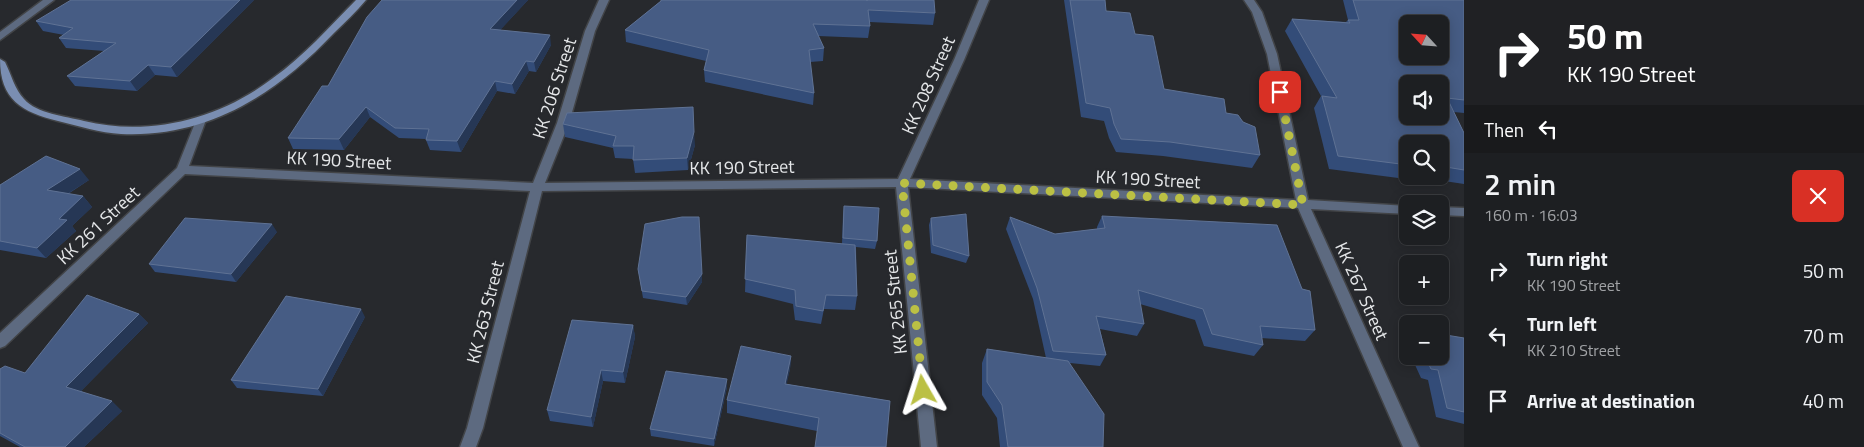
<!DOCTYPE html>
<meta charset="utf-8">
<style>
:root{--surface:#1d1f22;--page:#2a2c2f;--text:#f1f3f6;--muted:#a0a2a5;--line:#3b3d40}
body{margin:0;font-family:"Titillium Web",sans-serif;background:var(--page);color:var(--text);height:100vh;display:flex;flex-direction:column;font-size:19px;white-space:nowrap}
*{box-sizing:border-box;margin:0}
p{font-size:16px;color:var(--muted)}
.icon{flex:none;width:28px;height:28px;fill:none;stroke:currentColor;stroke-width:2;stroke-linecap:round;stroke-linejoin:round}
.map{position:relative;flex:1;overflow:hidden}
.drawer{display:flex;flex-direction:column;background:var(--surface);width:400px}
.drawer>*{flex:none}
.guide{background:#202124;color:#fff;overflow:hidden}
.needle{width:32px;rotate:296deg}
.buttons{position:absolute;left:1399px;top:15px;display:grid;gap:10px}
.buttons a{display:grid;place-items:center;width:50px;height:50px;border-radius:8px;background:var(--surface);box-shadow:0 2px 12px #0003,0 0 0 1px var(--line);font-size:25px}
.pin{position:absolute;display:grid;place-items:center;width:42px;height:42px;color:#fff;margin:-21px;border-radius:10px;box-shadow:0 2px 8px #0006}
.me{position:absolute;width:55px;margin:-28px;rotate:354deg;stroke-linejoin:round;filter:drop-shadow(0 0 4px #0008)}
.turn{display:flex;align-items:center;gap:18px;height:105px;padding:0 20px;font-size:22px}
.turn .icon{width:65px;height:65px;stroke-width:2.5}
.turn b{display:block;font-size:35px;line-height:42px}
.then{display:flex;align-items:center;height:48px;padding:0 20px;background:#0003;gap:10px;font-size:19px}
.round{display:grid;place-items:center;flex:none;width:52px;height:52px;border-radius:8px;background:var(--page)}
.summary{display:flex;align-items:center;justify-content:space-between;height:85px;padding:0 20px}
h1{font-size:30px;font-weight:600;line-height:38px}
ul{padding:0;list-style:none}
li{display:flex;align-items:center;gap:15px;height:65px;padding:0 20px}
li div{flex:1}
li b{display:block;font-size:19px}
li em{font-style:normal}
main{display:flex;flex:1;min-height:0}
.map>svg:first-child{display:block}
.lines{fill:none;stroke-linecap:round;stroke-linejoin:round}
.street-casing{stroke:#424447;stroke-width:3}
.secondary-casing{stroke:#424447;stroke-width:3}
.street{fill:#5d6a80;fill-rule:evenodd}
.secondary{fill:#7a8eb2;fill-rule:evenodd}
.wall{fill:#334c78;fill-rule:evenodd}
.shaded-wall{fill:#263755}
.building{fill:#465c84;stroke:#5f7294;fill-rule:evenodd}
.route{stroke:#bbc044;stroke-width:9;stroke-dasharray:0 16.2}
.labels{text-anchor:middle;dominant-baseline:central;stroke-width:4.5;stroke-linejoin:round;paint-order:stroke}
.street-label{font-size:18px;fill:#e5e7e9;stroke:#27292d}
</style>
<main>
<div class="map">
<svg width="1464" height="447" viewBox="0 0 1464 447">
<rect width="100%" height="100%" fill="#27292d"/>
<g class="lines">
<g class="street-casing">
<path id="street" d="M 43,0 L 54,0 L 0,40 L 0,32 Z
M 599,0 L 609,0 L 595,31 L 569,123 L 545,183 L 898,179 L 954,60 L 979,0 L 989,0 L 964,60 L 910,179 L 1296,200 L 1267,54 L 1252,12 L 1244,0 L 1254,0 L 1262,12 L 1277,54 L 1308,200 L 1408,206 L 1408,214 L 1311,209 L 1419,447 L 1403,447 L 1298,208 L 908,187 L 937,447 L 921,447 L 896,187 L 542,191 L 483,428 L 476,447 L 460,447 L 467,428 L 530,191 L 185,174 L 5,346 L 0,348 L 0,333 L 177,168 L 197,118 L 205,118 L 206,120 L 189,166 L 533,183 L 557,123 L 585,31 Z
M 1440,207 L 1464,208 L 1464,216 L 1440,215 Z"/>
</g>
<g class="secondary-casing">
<path id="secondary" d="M 356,0 L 366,0 C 356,12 345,22 334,33 C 276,94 209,138 121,134 C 100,133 79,126 58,121 C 22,112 0,100 0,59 L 5,62 C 11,74 15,90 24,99 C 37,114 65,116 84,121 C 149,137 220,119 273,78 C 304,56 329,27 356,0 Z"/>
</g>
<use href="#street" class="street"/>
<use href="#secondary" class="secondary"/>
</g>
<path class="wall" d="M 254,0 L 177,77 L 155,75 L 137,91 L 75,86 L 67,76 L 104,51 L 66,48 L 59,38 L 64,35 L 43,31 L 36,21 Z
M 382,0 L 528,0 L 500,30 L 551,45 L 536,72 L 529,71 L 515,94 L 497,91 L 461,152 L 430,150 L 426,140 L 426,139 L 399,138 L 370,117 L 344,150 L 293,149 L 288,138 L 328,86 Z
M 1064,0 L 1105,0 L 1106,11 L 1135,34 L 1164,89 L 1226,113 L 1260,155 L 1252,168 L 1163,156 L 1116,152 L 1109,138 L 1104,121 L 1081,117 Z
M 1343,0 L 1464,0 L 1464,113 L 1454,112 L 1464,133 L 1464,184 L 1431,179 L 1429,182 L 1329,169 L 1314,108 L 1321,96 L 1285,31 L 1292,19 L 1346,22 L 1348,20 ZM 1408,144 L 1440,144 L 1440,176 L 1408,176 Z
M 661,1 L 935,13 L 933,25 L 870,22 L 870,26 L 868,38 L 818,36 L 824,48 L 823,61 L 810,62 L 814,93 L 813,105 L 705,82 L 704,70 L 706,61 L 626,42 L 625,30 Z
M 563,124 L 695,145 L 688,170 L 635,173 L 633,159 L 615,158 L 613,148 L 565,137 Z
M 89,180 L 68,194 L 83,196 L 92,207 L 72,226 L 76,231 L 46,258 L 0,250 L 0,185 Z
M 844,206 L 877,241 L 875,249 L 856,247 L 857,296 L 855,310 L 824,309 L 821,324 L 795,320 L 793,304 L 745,292 L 747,235 L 842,244 L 843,214 Z
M 1102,216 L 1315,330 L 1305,341 L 1261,338 L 1263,345 L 1254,356 L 1204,346 L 1195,320 L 1140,304 L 1144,324 L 1137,336 L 1100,329 L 1106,355 L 1100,366 L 1070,363 L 1103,447 L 1000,447 L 997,418 L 982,395 L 982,363 L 987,349 L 1046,358 L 1033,299 L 1006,229 L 1010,217 L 1055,234 L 1097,229 L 1097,227 Z
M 931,218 L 969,256 L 966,263 L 931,253 L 929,225 Z
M 277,232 L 236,282 L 155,272 L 149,264 Z
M 638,269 L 702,282 L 687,305 L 643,298 Z
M 139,314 L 148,323 L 81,391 L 122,411 L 84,447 L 20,447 L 0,436 L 0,369 L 25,373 Z
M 365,317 L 323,396 L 237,388 L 231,380 Z
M 633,325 L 635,337 L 625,383 L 603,381 L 593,427 L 550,421 L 547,410 Z
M 1408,336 L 1408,348 L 1404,340 Z
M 1464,338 L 1464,424 L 1436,417 L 1428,380 L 1421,378 L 1411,356 L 1440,356 Z
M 791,356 L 790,369 L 786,384 L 890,401 L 817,431 L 727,413 L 727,400 Z
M 727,387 L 714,446 L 651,436 L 650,429 Z"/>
<path class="shaded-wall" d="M 240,0 L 254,0 L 177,77 L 171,67 Z
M 517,0 L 528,0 L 492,39 L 490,29 Z
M 550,35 L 551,45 L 536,72 L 534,62 Z
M 526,61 L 529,71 L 515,94 L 512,84 Z
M 148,65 L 155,75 L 137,91 L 130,81 Z
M 495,81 L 497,91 L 461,152 L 457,141 Z
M 366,107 L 370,117 L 344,150 L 339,139 Z
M 694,132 L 695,145 L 688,170 L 687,158 Z
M 80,169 L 89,180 L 56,201 L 47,190 Z
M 83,196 L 92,207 L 72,226 L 76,231 L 46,258 L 37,248 L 59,219 Z
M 272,224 L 277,232 L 236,282 L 231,274 Z
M 702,274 L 702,282 L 687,305 L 686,297 Z
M 361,309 L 365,317 L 323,396 L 318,389 Z
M 139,314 L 148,323 L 76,396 L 66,387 Z
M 633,325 L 635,337 L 625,383 L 623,372 Z
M 791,356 L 790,369 L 784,397 L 785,384 Z
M 601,370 L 603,381 L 593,427 L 591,417 Z
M 727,379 L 727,387 L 714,446 L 714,439 Z
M 112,401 L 122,411 L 84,447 L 65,447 Z"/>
<path class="building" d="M 71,0 L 240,0 L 171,67 L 148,65 L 130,81 L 67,76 L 116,43 L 59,38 L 73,28 L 36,21 Z
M 382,0 L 517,0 L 490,29 L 550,35 L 534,62 L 526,61 L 512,84 L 495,81 L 457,141 L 426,140 L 429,129 L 395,128 L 366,107 L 339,139 L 288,138 L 322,86 L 328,86 L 367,17 Z
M 661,0 L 867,0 L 867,1 L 867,0 L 934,0 L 935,13 L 868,10 L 870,26 L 813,24 L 824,48 L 809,50 L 814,93 L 704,70 L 709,50 L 625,30 L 661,1 Z
M 1070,0 L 1105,0 L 1106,11 L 1130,13 L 1135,34 L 1153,36 L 1164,89 L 1224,99 L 1226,113 L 1238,115 L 1243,122 L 1255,127 L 1260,155 L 1170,142 L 1121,139 L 1114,124 L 1110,108 L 1086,103 Z
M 1353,0 L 1464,0 L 1464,100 L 1447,98 L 1464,133 L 1464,170 L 1440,166 L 1440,144 L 1408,144 L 1408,165 L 1338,156 L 1322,96 L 1337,98 L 1292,19 L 1350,23 L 1348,20 L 1359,20 ZM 1408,24 L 1440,24 L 1440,56 L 1408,56 ZM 1408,84 L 1440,84 L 1440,116 L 1408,116 Z
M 693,107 L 694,132 L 687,158 L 633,160 L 634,146 L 613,146 L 616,136 L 563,124 L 567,113 Z
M 46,156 L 80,169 L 47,190 L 83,196 L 59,219 L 67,220 L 37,248 L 0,241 L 0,185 Z
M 844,206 L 879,208 L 877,241 L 843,238 Z
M 966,214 L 969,256 L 933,245 L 931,218 Z
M 1102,216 L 1277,225 L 1302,289 L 1310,291 L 1315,330 L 1260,326 L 1263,345 L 1212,334 L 1203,309 L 1138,290 L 1144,324 L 1096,316 L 1106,355 L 1053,351 L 1037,288 L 1010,217 L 1055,234 L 1105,228 Z
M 682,217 L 699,217 L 702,274 L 686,297 L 642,291 L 638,269 L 645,224 Z
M 185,218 L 272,224 L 231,274 L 149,264 Z
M 747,235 L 855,245 L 857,296 L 826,295 L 823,311 L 796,306 L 795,290 L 745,279 Z
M 87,295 L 139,314 L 66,387 L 112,401 L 65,447 L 25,447 L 0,433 L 0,369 L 5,366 L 25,373 Z
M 286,296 L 361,309 L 318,389 L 231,380 Z
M 572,320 L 633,325 L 623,372 L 601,370 L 591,417 L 547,410 Z
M 1440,334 L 1464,338 L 1464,412 L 1447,408 L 1438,370 L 1431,369 L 1425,356 L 1440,356 Z
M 741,346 L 791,356 L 785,384 L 890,401 L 886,447 L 815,447 L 819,418 L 727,400 Z
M 987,349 L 1068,361 L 1104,414 L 1103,447 L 1008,447 L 1002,405 L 987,382 Z
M 666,371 L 727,379 L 714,439 L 650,429 Z"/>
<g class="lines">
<path class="route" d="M 923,390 L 902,183 L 1303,205 L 1280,92"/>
</g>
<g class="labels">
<g class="street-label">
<text transform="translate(928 85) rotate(-66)">KK 208 Street</text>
<text transform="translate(554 88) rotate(-72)">KK 206 Street</text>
<text transform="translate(339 160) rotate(3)">KK 190 Street</text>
<text transform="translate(742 167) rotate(-1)">KK 190 Street</text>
<text transform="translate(1148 179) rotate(3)">KK 190 Street</text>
<text transform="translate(98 225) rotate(-43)">KK 261 Street</text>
<text transform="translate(1362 291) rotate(66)">KK 267 Street</text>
<text transform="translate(895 302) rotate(-96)">KK 265 Street</text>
<text transform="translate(485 312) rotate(-76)">KK 263 Street</text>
</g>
</g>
</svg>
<div class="buttons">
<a><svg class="needle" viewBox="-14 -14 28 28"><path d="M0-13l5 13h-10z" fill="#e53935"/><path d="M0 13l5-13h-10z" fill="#a0a2a5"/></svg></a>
<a><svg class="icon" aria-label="sound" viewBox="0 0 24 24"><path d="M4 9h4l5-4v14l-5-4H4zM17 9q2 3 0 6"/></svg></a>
<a><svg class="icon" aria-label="search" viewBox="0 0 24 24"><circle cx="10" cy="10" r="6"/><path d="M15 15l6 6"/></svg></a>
<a><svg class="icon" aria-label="layers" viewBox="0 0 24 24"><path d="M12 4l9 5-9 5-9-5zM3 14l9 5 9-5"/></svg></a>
<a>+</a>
<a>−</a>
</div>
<div class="pin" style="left:1280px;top:92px;background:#d93025"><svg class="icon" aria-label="arrive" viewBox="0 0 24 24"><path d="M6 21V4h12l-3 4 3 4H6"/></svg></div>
<svg class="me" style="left:923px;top:390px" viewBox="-20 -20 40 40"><path d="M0-17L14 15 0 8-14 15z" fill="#bbc044" stroke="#fff" stroke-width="4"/></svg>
</div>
<section class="drawer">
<div class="guide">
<div class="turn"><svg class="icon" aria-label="right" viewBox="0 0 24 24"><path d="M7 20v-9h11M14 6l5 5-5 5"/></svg><div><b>50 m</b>KK 190 Street</div></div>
<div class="then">Then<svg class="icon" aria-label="left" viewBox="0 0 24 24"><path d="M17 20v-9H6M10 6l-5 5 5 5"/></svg></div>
</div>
<div class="summary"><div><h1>2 min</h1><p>160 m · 16:03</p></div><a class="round" style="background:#d93025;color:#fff"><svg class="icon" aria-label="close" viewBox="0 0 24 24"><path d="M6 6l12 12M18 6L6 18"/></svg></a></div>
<ul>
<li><svg class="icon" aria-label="right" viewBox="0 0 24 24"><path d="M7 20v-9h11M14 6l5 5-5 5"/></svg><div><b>Turn right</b><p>KK 190 Street</p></div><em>50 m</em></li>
<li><svg class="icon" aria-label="left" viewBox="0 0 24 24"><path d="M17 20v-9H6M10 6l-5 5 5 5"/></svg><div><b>Turn left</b><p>KK 210 Street</p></div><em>70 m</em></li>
<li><svg class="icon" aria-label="arrive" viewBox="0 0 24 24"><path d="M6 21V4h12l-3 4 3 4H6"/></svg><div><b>Arrive at destination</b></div><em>40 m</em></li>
</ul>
</section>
</main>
